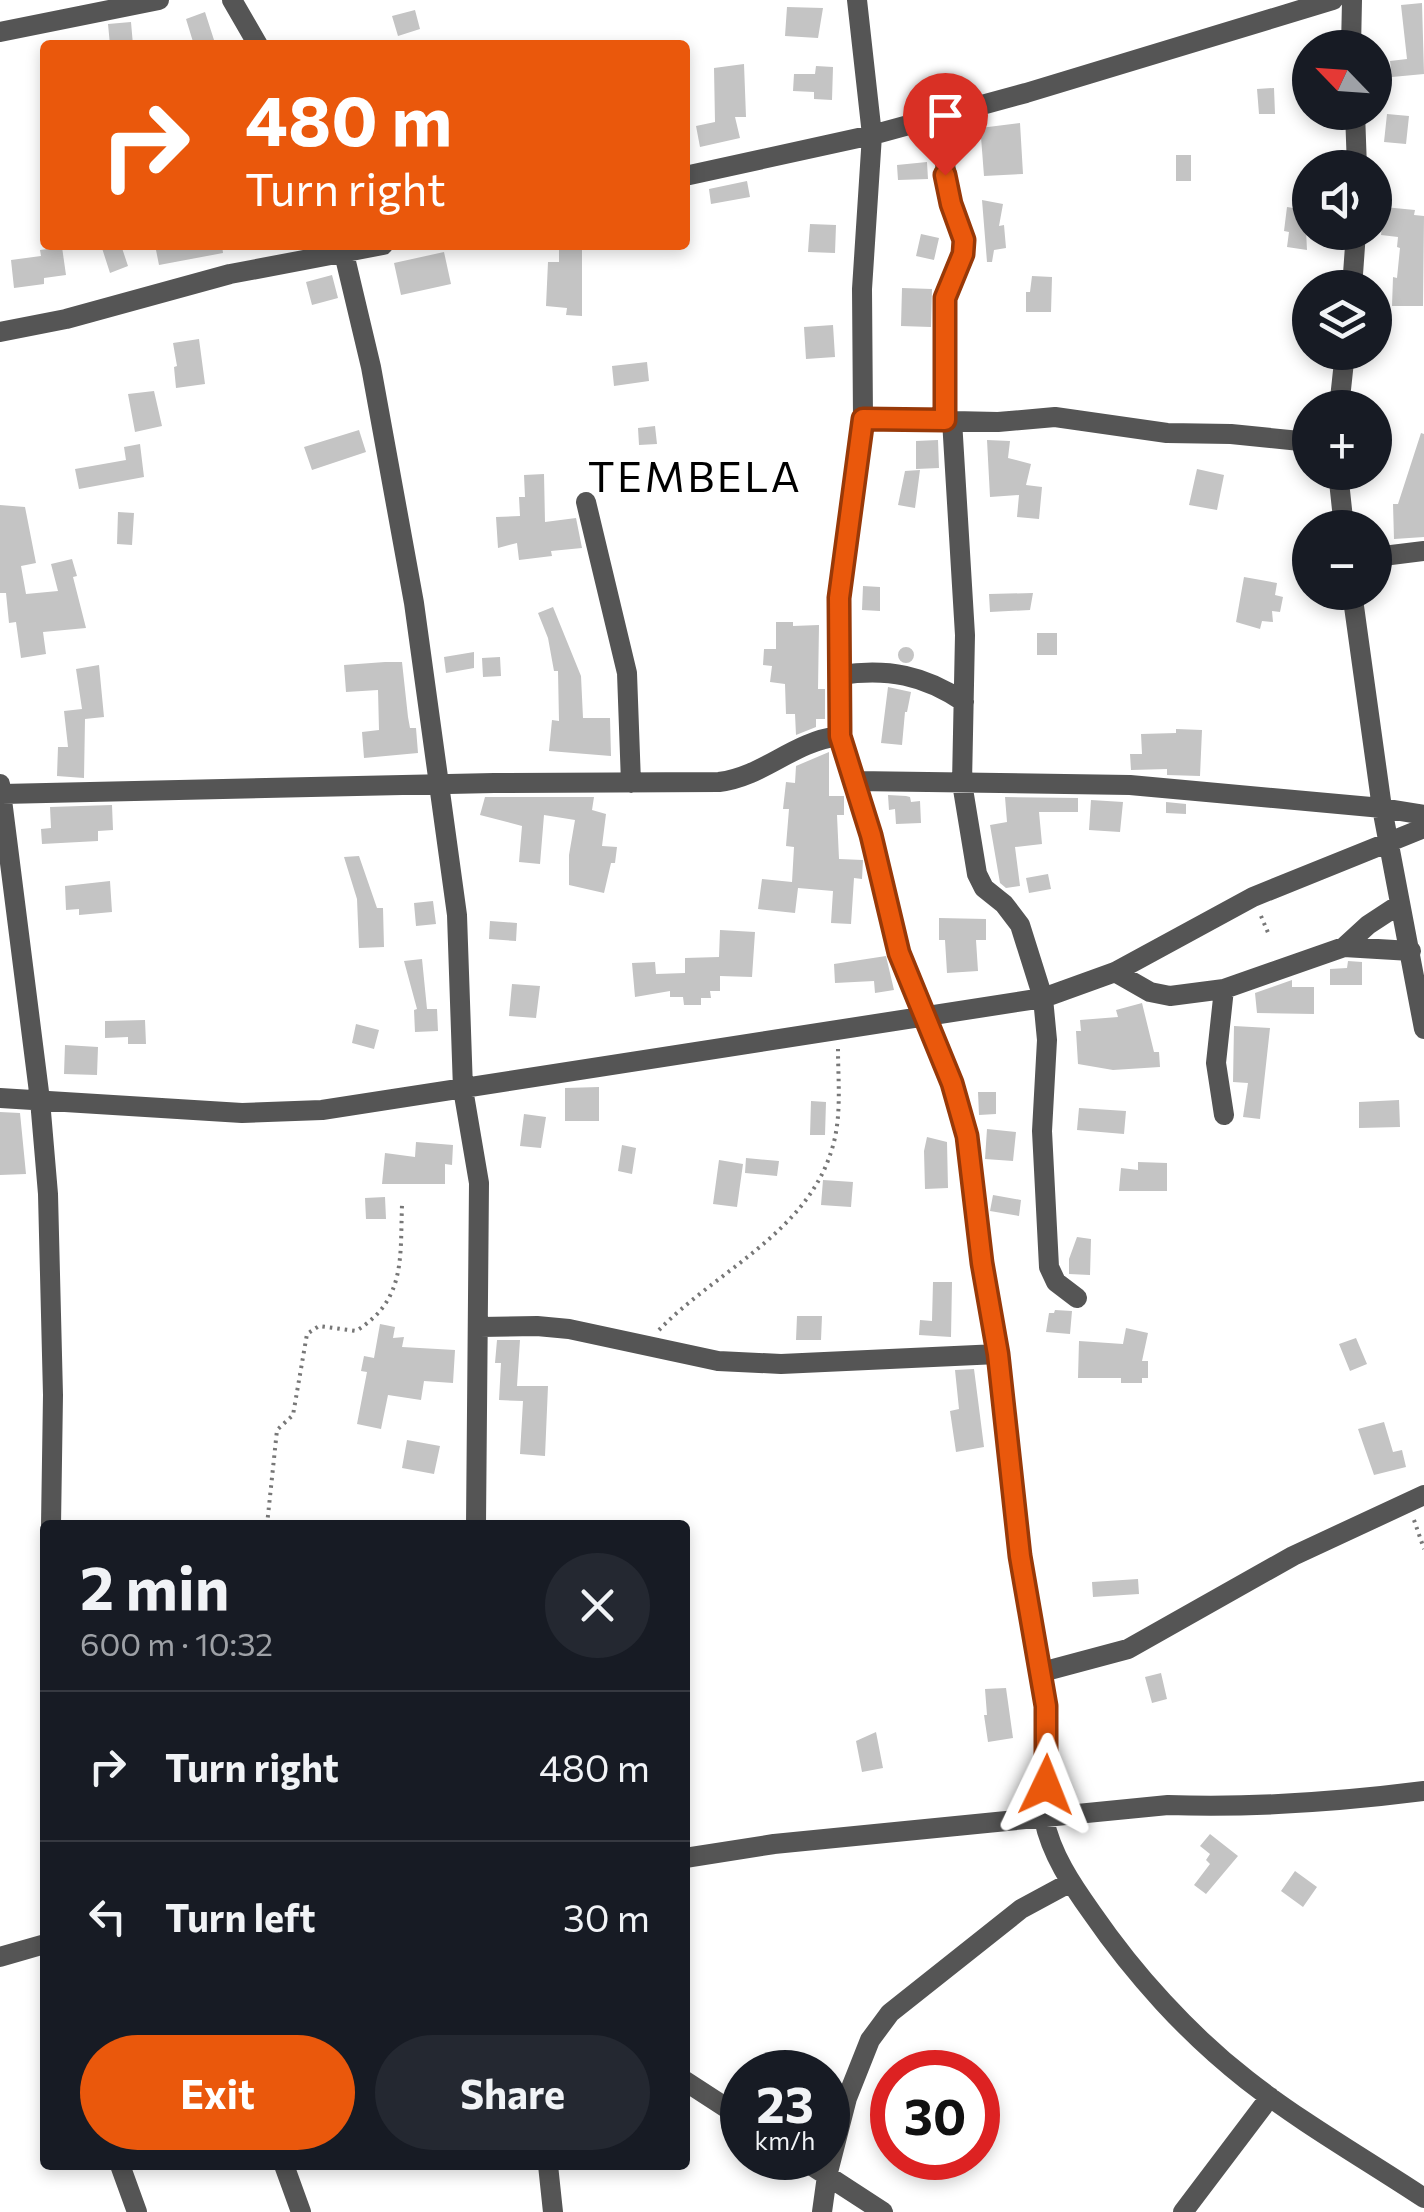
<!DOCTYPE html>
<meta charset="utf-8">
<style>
:root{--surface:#171b24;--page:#242831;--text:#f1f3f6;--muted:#9ea1a6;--line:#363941;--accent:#ea580c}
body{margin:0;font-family:Commissioner,sans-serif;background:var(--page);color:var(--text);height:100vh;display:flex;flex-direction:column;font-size:38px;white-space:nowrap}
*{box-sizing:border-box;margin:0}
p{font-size:32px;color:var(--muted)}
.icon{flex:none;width:55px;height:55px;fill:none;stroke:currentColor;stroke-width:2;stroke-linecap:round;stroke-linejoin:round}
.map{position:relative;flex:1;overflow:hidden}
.side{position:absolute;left:40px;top:1520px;width:650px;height:650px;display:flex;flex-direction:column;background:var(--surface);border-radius:10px;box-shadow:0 5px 15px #0003}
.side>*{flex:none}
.guide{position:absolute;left:40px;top:40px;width:650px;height:210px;border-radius:10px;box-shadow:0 5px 15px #0003;background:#ea580c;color:#fff;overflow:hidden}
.needle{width:65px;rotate:295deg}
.tools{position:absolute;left:1292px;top:30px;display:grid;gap:20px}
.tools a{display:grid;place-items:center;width:100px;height:100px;border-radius:50%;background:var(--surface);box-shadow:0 5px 15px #0003;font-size:50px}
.speed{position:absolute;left:720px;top:2050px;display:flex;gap:20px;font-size:50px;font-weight:700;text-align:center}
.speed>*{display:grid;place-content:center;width:130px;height:130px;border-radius:50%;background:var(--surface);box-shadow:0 5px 15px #0003;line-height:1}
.speed small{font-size:25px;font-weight:400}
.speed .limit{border:15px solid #d22;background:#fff;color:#111}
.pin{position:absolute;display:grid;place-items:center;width:85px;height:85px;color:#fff;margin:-102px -42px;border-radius:50% 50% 50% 0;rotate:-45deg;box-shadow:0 0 10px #0007}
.pin .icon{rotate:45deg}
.me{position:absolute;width:110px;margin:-55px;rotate:2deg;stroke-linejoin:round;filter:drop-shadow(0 0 8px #0008)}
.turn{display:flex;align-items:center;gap:35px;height:210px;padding:0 40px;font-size:45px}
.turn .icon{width:130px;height:130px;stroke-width:2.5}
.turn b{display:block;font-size:70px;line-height:85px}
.round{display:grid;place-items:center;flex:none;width:105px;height:105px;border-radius:52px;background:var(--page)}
.headline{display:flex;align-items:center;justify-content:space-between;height:170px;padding:0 40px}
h1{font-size:60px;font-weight:700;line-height:75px}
.primary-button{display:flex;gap:20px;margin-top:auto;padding:20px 40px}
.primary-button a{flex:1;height:115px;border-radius:60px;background:var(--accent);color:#fff;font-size:40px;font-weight:700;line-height:115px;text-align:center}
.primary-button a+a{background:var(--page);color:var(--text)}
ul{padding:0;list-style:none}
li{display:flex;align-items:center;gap:30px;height:150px;padding:0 40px;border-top:2px solid var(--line)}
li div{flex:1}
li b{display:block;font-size:38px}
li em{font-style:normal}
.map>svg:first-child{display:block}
.building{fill:#c4c4c4}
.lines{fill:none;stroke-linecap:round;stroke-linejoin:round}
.path{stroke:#777;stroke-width:4;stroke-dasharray:2.5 5;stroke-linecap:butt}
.street{stroke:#555;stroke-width:20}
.route-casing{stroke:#983908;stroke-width:25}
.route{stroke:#ea580c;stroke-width:18}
.labels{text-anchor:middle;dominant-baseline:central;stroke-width:9;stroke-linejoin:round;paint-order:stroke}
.quarter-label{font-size:42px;letter-spacing:2.5px;fill:#000;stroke:#fff}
</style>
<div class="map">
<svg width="1424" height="2212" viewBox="0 0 1424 2212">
<rect width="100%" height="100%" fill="#fff"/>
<path class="building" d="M 1422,3 L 1424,74 L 1392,77 L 1390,61 L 1407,59 L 1401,5 Z
M 787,7 L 823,8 L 818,38 L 785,36 Z
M 415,10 L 420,29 L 398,36 L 392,16 Z
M 205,12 L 214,40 L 194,45 L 186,19 Z
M 131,22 L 133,45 L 110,45 L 108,24 Z
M 744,64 L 746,117 L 735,117 L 740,138 L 700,147 L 696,126 L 715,122 L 714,68 Z
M 816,66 L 833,67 L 832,100 L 814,99 L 814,92 L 793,91 L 794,74 L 815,74 Z
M 1274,88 L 1275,114 L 1259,114 L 1257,89 Z
M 1387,114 L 1409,116 L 1406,144 L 1384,142 Z
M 979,122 L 980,128 L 1020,123 L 1023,174 L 984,176 L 981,137 L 961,142 L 958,127 Z
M 1176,155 L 1191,155 L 1191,181 L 1176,181 Z
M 927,162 L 928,179 L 898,180 L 897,165 Z
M 747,181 L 750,197 L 711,204 L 709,189 Z
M 982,200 L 1003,204 L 999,226 L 1004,225 L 1006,248 L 994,250 L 992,262 L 987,262 Z
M 1287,207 L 1305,210 L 1307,250 L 1287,247 L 1289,232 L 1284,231 Z
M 1384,207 L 1415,210 L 1414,215 L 1424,216 L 1423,306 L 1392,306 L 1393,277 L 1397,278 L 1400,248 L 1397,247 L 1398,237 L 1381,235 Z
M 810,224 L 836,225 L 835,253 L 808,252 Z
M 921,234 L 939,238 L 934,260 L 916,256 Z
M 101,245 L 121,245 L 128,266 L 110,273 Z
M 179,245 L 222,245 L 223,253 L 159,265 L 156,250 Z
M 559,245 L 582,245 L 582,316 L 566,315 L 567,308 L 546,306 L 548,262 L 559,262 Z
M 62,247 L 66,275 L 44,278 L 44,284 L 14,288 L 11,260 L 41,256 L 40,250 Z
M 444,252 L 451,284 L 401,295 L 394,263 Z
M 332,275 L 338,298 L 312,305 L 306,282 Z
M 1032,276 L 1052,277 L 1051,312 L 1026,312 L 1026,292 L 1030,292 Z
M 902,288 L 932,289 L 931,327 L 901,326 Z
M 833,325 L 835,357 L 806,359 L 804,327 Z
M 199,339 L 205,384 L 176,388 L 174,367 L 177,366 L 173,343 Z
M 647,362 L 649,381 L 614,386 L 612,366 Z
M 154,391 L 162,426 L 135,432 L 128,394 Z
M 655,426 L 657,444 L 639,445 L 638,428 Z
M 359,430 L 366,452 L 312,470 L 304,447 Z
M 1421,433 L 1424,434 L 1424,537 L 1394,539 L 1393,504 L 1398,504 Z
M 938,440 L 939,468 L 916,469 L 916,441 Z
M 987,440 L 1010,441 L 1008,458 L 1031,464 L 1026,485 L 1042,487 L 1039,519 L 1017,517 L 1019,495 L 990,497 Z
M 140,444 L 144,477 L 79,489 L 75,469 L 126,460 L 124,447 Z
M 1197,469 L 1224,475 L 1217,510 L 1189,505 Z
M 920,470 L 915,508 L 898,505 L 905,471 Z
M 544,474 L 545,522 L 576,518 L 582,548 L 551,551 L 552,556 L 519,560 L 517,543 L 498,548 L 496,517 L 520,516 L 519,497 L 525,497 L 524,475 Z
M 0,505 L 25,507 L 36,563 L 21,566 L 26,594 L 58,591 L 51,564 L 72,559 L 77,576 L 73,577 L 86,628 L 43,632 L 46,654 L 21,658 L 16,622 L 9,623 L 6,593 L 0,593 Z
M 118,512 L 134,513 L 132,545 L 117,544 Z
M 1244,577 L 1277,583 L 1275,595 L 1283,597 L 1280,612 L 1272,611 L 1273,622 L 1262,621 L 1260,629 L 1236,622 Z
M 863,586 L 880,587 L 880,611 L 862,610 Z
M 1033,593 L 1030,610 L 990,612 L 989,594 Z
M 553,607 L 581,676 L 583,718 L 610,718 L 611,756 L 549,751 L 552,720 L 559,721 L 558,671 L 554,671 L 548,638 L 538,613 Z
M 776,622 L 793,622 L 793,626 L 819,625 L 818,689 L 825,689 L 825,719 L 816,719 L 816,727 L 796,735 L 795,714 L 786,714 L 785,684 L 770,682 L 772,666 L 763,665 L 764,649 L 776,649 Z
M 1037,633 L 1057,633 L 1057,655 L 1037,655 Z
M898 655a8 8 0 1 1 16 0a8 8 0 1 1-16 0Z
M 474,652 L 474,668 L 446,673 L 444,657 Z
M 500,657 L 501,676 L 483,677 L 482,658 Z
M 385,662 L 402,662 L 408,717 L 410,728 L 416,728 L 418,753 L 364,758 L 362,732 L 379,730 L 378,690 L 346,692 L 344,665 Z
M 99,665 L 104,717 L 85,719 L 84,778 L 57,776 L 58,747 L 68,747 L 64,711 L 82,709 L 76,669 Z
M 888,687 L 911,692 L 907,712 L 905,712 L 902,745 L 881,743 Z
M 1176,729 L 1202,730 L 1200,776 L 1167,775 L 1167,769 L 1131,770 L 1130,754 L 1142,754 L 1141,734 L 1176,733 Z
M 829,752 L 829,796 L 844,796 L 844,815 L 837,815 L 839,859 L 863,860 L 862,879 L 854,878 L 851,924 L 831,923 L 833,891 L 798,888 L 795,913 L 758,909 L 762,879 L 792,882 L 794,847 L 786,846 L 789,809 L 783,809 L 786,782 L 795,783 L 796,766 Z
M 888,795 L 906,796 L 910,797 L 911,802 L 920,801 L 921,823 L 896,824 L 895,809 L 889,810 Z
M 485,797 L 594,797 L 592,810 L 606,814 L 602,846 L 617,847 L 615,863 L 611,863 L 604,893 L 569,885 L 569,855 L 575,820 L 544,815 L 540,864 L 519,862 L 522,826 L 480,815 Z
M 1005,797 L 1078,798 L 1078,812 L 1039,812 L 1042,844 L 1015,847 L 1020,886 L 1006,888 L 1000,883 L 990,825 L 1007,822 Z
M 1091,800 L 1123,802 L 1120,832 L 1089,830 Z
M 1166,802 L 1186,804 L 1186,814 L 1166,813 Z
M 112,805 L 113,830 L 98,831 L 98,841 L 42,844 L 41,829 L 51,828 L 50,807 Z
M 359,856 L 377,908 L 383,908 L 384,947 L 359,948 L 357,899 L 344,857 Z
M 1048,874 L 1051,889 L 1029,893 L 1026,878 Z
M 110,881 L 112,912 L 79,915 L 79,909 L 66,910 L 65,886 Z
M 433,901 L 436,924 L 416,926 L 414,903 Z
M 939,918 L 986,919 L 986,940 L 976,940 L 978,971 L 947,973 L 945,940 L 939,940 Z
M 490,921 L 517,923 L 516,941 L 489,939 Z
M 720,930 L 755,932 L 752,977 L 720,976 L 720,991 L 710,991 L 711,998 L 701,998 L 701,1005 L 684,1005 L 683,997 L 670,997 L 670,991 L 635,997 L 632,963 L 655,962 L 656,974 L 685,973 L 685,958 L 719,957 Z
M 886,956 L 894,990 L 875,993 L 874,981 L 835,983 L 834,964 Z
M 422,959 L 427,1009 L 437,1009 L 438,1031 L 415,1032 L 414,1010 L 417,1009 L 404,961 Z
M 1348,961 L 1362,962 L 1362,985 L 1330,985 L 1330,969 L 1347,968 Z
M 1292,980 L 1292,987 L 1314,987 L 1314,1014 L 1257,1013 L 1255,993 Z
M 512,984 L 540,986 L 536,1018 L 509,1016 Z
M 1142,1003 L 1154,1052 L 1159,1052 L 1160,1067 L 1113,1070 L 1078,1064 L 1076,1031 L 1081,1031 L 1080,1020 L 1118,1017 L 1116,1010 Z
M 145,1020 L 146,1044 L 128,1044 L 128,1037 L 105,1038 L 105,1021 Z
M 356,1024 L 379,1030 L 374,1049 L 352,1043 Z
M 1234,1026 L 1270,1028 L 1260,1119 L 1243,1117 L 1248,1083 L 1233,1082 Z
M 65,1045 L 98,1047 L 97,1075 L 64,1074 Z
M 599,1087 L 599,1121 L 565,1121 L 565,1088 Z
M 978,1092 L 996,1092 L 996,1114 L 979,1115 Z
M 1399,1100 L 1400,1127 L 1359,1128 L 1359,1102 Z
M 811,1101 L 826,1102 L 825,1135 L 810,1135 Z
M 1079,1108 L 1126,1111 L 1124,1134 L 1077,1130 Z
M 0,1112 L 20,1113 L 26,1174 L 0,1175 Z
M 524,1114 L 546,1117 L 541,1148 L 520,1146 Z
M 987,1129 L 1016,1132 L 1013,1161 L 985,1159 Z
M 927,1137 L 947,1142 L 948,1188 L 925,1189 L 924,1151 Z
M 416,1142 L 453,1145 L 452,1165 L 445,1164 L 445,1184 L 382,1184 L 385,1153 L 415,1157 Z
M 622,1145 L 636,1148 L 632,1174 L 618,1171 Z
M 746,1158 L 779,1161 L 777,1176 L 745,1173 Z
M 719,1160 L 743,1164 L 737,1207 L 713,1204 Z
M 1138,1162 L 1167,1163 L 1167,1191 L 1119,1191 L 1121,1168 L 1138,1170 Z
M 823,1180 L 853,1182 L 851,1207 L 821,1205 Z
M 993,1195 L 1021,1200 L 1019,1216 L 990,1211 Z
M 385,1197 L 386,1219 L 366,1219 L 365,1198 Z
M 1077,1237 L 1091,1239 L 1090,1275 L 1069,1274 L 1069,1259 Z
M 933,1282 L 952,1282 L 951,1337 L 919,1335 L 920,1320 L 932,1321 Z
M 1055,1310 L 1072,1311 L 1070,1334 L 1046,1332 L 1049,1313 L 1054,1313 Z
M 797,1316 L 822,1316 L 821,1340 L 796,1340 Z
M 380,1324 L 395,1327 L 393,1338 L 404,1337 L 402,1347 L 455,1350 L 453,1383 L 424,1381 L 421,1400 L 388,1395 L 381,1429 L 357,1424 L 367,1372 L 361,1371 L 364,1356 L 374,1358 Z
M 1126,1328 L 1148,1333 L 1142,1361 L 1148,1361 L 1148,1378 L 1142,1378 L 1142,1383 L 1121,1383 L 1121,1378 L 1078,1378 L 1079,1341 L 1123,1344 Z
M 1356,1338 L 1367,1364 L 1350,1371 L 1339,1344 Z
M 497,1340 L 520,1340 L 517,1386 L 548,1386 L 545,1456 L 520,1454 L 523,1401 L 499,1400 L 501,1363 L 495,1363 Z
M 974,1369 L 984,1447 L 956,1452 L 950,1411 L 959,1409 L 955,1370 Z
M 1384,1422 L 1393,1452 L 1402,1450 L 1406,1467 L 1374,1475 L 1358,1429 Z
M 407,1440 L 440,1446 L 434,1474 L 402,1468 Z
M 1138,1579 L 1139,1594 L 1093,1597 L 1092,1582 Z
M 1161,1673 L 1167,1699 L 1152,1703 L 1145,1677 Z
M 1006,1688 L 1013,1738 L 988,1742 L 984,1715 L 987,1715 L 985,1689 Z
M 876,1732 L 883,1768 L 862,1772 L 856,1741 Z
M 1210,1834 L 1238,1856 L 1206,1894 L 1194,1885 L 1210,1864 L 1206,1860 L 1210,1854 L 1200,1846 Z
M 1295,1871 L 1317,1887 L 1303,1907 L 1281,1891 Z"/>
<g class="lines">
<path class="path" d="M 1261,916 L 1269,935
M 659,1330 C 716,1271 807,1233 832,1149 C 842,1117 838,1081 838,1049
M 1414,1520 L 1424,1549
M 267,1525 L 277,1430 L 293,1415 L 307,1334 L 319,1326 L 356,1331 C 406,1300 400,1258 402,1205"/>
<path class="street" d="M 232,0 L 258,45
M 857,0 L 872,135 L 862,289 L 863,419 L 839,598 L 839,736 L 871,835 L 899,953 L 951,1083 L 967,1136 L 981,1263 L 998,1354 L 1020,1556 L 1046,1706 L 1044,1819 C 1051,1854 1072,1885 1092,1913 C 1134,1974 1188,2034 1247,2080 C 1302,2123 1365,2159 1424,2198
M 0,32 L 159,0
M 1351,48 L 1352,0
M 1355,112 L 1357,168
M 938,116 L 951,205 L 964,239 L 963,254 L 945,298 L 945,420
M 685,176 L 872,135 L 1026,93 L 1333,0
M 342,245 L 371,367 L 414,603 L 457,915 L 463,1089 L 479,1183 L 476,1525
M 1352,288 L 1356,232
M 0,332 L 66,319 L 230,274 L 383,245
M 1339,408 L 1345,352
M 863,419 L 998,422 L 1055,417 L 1167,433 L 1231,434 L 1310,442
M 952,420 L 965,635 L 962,783 L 977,874 L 984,888 L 1004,904 L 1020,925 L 1043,998 L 1047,1040 L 1042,1131 L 1049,1267 L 1056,1282 L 1077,1298
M 1338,472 L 1344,528
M 586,502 L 627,673 L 631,783
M 1375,557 L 1424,551
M 1352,592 L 1382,808 L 1424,1029
M 840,675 C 888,668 924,675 964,702
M 855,781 L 1130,785 L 1382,808 L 1424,815
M 0,784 L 40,1100 L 48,1194 L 53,1395 L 51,1525
M 2,794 L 494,783 L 719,782 C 765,776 792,742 839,736
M 1344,947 L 1411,951
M 1115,972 L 1150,992 L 1170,996 L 1224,989 L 1344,947 L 1368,925 L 1400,904
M 0,1098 L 242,1113 L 322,1110 L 1043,998 L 1115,972 L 1253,897 L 1424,828
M 1224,1115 L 1216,1063 L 1224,989
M 480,1327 L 537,1326 L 569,1329 L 718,1361 L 781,1364 L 998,1354
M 1042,1672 L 1128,1649 L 1293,1556 L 1424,1495
M 685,1858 L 774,1844 L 1168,1805 C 1254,1808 1338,1802 1424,1791
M 0,1957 L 45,1944
M 685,2081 L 742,2118
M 800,2158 L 883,2212
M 120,2165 L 137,2212
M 284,2165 L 301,2212
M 548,2165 L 553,2212
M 822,2212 L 827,2176 L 847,2098 L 870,2040 L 890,2013 L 1021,1909 L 1071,1882
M 1183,2212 L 1270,2097"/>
</g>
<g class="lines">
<g class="route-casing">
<path id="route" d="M 945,175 L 951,204 L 964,240 L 963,254 L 945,298 L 945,420 L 863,419 L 839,598 L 840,736 L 871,835 L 899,953 L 952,1083 L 967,1136 L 982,1263 L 998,1354 L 1020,1556 L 1046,1706 L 1046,1785"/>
</g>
<use href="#route" class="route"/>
</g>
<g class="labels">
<g class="quarter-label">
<text x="695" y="475">TEMBELA</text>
</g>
</g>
</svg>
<div class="tools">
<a><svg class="needle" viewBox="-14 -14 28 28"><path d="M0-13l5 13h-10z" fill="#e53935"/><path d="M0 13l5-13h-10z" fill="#9ea1a6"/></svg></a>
<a><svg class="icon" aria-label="sound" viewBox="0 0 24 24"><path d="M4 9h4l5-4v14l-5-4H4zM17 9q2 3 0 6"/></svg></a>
<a><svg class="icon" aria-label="layers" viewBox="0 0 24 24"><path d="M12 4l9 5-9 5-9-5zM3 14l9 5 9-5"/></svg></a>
<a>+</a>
<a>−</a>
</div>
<div class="speed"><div>23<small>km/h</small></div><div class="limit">30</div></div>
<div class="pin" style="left:945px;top:175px;background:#d93025"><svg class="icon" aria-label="arrive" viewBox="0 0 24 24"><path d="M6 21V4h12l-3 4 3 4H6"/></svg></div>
<svg class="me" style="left:1046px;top:1785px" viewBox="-20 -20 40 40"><path d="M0-17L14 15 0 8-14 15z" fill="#ea580c" stroke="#fff" stroke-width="4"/></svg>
<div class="guide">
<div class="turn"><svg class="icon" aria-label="right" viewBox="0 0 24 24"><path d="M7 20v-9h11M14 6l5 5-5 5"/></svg><div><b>480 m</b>Turn right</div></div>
</div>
<section class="side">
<div class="headline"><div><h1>2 min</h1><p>600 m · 10:32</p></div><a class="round"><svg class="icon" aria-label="close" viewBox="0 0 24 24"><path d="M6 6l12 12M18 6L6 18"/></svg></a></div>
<ul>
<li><svg class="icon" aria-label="right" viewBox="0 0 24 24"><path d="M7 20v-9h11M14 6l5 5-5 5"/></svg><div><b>Turn right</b></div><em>480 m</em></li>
<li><svg class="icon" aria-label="left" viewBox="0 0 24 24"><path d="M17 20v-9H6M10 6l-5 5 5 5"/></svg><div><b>Turn left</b></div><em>30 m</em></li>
</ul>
<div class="primary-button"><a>Exit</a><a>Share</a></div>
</section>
</div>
